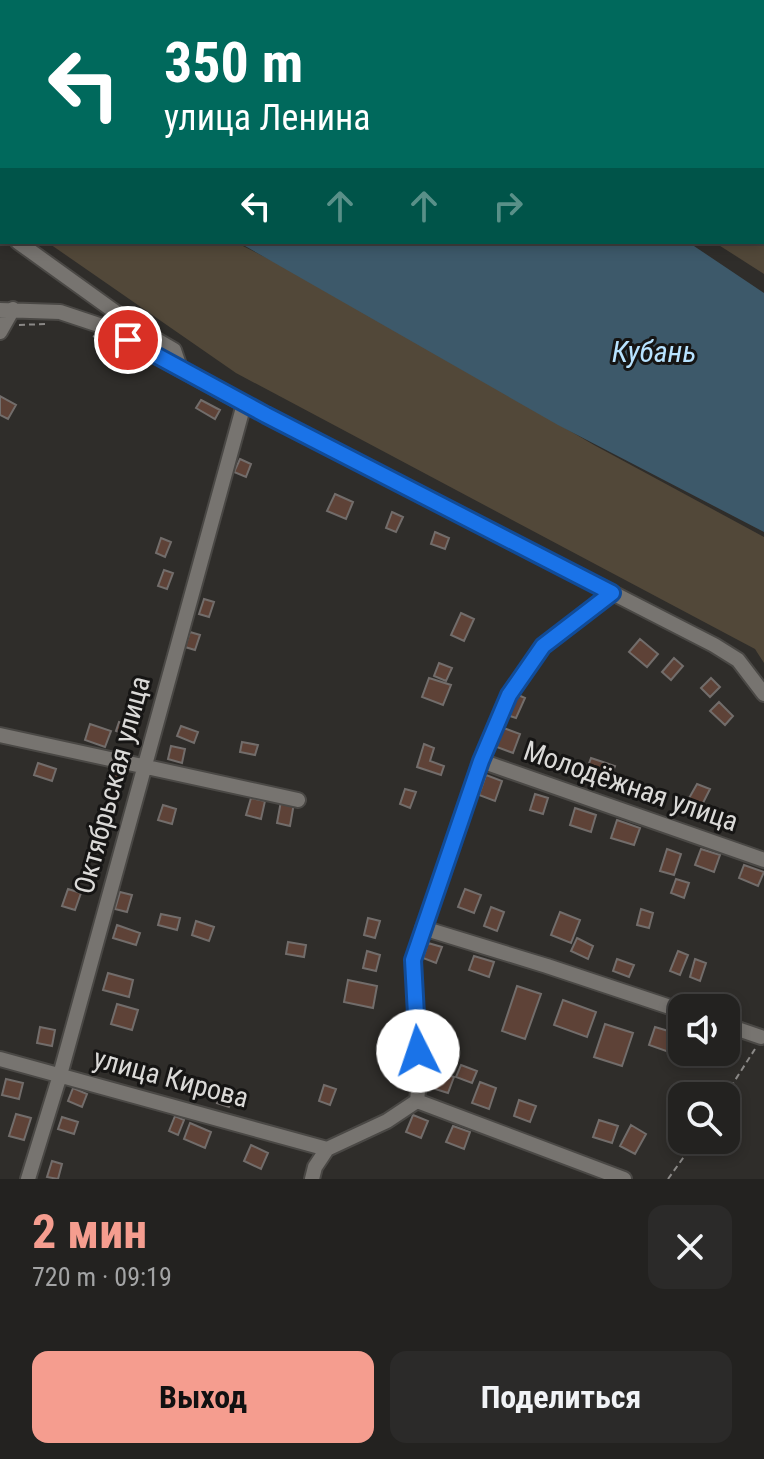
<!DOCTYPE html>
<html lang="ru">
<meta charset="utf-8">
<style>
:root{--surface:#232220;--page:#2b2a29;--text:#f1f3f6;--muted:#a3a4a5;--line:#403f3e;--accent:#f59d8f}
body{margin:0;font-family:"Roboto Condensed",sans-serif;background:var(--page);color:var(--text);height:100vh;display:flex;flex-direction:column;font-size:30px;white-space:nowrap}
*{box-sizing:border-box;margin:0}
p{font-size:26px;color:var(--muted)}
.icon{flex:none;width:44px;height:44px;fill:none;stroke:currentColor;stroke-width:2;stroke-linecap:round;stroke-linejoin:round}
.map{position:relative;height:1179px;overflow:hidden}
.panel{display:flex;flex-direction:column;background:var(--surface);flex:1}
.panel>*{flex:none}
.guide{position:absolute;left:0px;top:0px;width:764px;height:244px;box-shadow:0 4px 12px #0003,0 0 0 2px var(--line);background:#00695c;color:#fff;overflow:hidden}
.controls{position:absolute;left:668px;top:994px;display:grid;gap:16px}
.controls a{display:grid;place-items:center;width:72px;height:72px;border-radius:16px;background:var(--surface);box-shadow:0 4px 12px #0003,0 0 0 2px var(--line);font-size:40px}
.pin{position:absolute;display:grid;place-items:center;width:68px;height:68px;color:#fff;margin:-34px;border:4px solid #fff;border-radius:50%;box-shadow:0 2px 8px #0007}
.me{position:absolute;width:88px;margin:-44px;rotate:356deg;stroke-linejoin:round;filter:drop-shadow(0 0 6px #0008)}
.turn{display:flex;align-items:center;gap:28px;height:168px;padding:0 32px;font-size:36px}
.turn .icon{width:104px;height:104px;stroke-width:2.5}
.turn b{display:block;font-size:56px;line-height:68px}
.lanes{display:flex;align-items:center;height:76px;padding:0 32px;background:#0003;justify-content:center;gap:40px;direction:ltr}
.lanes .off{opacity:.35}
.round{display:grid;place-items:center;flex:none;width:84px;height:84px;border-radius:16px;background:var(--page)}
.head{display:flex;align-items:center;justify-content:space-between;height:136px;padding:0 32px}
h1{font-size:48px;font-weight:700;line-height:60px;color:var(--accent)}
.primary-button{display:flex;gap:16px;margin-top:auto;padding:16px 32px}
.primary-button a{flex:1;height:92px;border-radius:16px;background:var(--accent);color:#111;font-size:32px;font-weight:700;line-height:92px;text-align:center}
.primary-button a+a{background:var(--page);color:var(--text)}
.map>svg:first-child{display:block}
.green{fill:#524839}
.water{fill:#3d596a}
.building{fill:#5e4237;stroke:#726d6b;stroke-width:2}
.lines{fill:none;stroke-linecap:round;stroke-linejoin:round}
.minor-casing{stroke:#4a4845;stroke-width:18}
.major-casing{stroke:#4a4845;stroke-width:22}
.path{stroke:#8b8987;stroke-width:2;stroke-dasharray:6 4;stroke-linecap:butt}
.minor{stroke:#777470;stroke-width:14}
.major{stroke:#907e48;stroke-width:18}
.route-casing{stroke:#114b97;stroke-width:20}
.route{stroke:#1a73e8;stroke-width:14}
.labels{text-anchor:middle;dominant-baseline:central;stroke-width:6;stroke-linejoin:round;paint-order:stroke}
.street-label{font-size:28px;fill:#dbdad8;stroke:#161514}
.water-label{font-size:30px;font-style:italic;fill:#b8e3ff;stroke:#161514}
</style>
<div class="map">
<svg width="764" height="1179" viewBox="0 0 764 1179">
<rect width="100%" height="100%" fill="#2f2d2a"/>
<path class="green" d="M 762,93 L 764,94 L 764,274 L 714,242 L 762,242 Z
M 47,242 L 235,242 L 328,289 L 594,445 L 764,537 L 764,663 L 755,649 L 236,373 Z"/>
<path class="water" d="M 0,0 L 384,0 L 386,2 L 2,2 L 2,93 Z
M 238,242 L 688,242 L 764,293 L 764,532 L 558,425 Z"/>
<path class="building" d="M 0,396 L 16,405 L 8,419 L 0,415 Z
M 201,400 L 220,410 L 215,419 L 196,408 Z
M 240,459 L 251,464 L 246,477 L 234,472 Z
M 335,494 L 353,502 L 346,519 L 327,511 Z
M 392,512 L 403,517 L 396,532 L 386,528 Z
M 435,532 L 449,538 L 445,549 L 431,544 Z
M 161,538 L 171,542 L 165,557 L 156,553 Z
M 164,570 L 173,573 L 167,589 L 158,586 Z
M 204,599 L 214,602 L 209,617 L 199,614 Z
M 461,613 L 474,619 L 464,641 L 451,635 Z
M 190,632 L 200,635 L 195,650 L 185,647 Z
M 640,639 L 658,654 L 647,667 L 629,652 Z
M 674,658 L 683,666 L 671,680 L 662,672 Z
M 439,663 L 452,668 L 446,681 L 434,676 Z
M 429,678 L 451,685 L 443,705 L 422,697 Z
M 711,678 L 720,687 L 710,697 L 701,688 Z
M 516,694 L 525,698 L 516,718 L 507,715 Z
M 719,702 L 733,716 L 725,725 L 710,711 Z
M 119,722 L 135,727 L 131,737 L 116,731 Z
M 90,724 L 111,731 L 105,747 L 85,740 Z
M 181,726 L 198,732 L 194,743 L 177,736 Z
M 501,727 L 520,734 L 513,753 L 494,746 Z
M 242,742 L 258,745 L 255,755 L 240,752 Z
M 424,744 L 434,748 L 430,761 L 444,766 L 441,775 L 417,767 Z
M 171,746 L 185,749 L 182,763 L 168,759 Z
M 591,758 L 615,766 L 608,785 L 584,777 Z
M 38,763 L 56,769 L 52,781 L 34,775 Z
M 110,772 L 121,775 L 118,789 L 106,786 Z
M 486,775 L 502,781 L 495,801 L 479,795 Z
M 697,784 L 710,789 L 702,805 L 688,800 Z
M 405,789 L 416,792 L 410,808 L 400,804 Z
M 535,794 L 548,798 L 543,814 L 530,810 Z
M 251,798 L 265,801 L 261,819 L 246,815 Z
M 281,801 L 294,803 L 290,826 L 277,823 Z
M 163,805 L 176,809 L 172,824 L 158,820 Z
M 575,808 L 596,815 L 591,832 L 570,825 Z
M 617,820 L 640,828 L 634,845 L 611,838 Z
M 667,849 L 681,854 L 674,875 L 660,871 Z
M 701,849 L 720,855 L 714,872 L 695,865 Z
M 744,865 L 764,872 L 758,886 L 739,878 Z
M 676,879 L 689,883 L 684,898 L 671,893 Z
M 68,889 L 81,893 L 75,910 L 62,906 Z
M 465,889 L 481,895 L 474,913 L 458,907 Z
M 120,892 L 132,895 L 127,912 L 115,909 Z
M 491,907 L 504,912 L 497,931 L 484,926 Z
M 641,909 L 653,913 L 649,928 L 637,925 Z
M 560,912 L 580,920 L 571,943 L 551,935 Z
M 161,914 L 180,918 L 177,930 L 158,925 Z
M 368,918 L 380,921 L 375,938 L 364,935 Z
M 196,921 L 214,927 L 209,941 L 192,935 Z
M 117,925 L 140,933 L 136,945 L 113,938 Z
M 577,938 L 593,946 L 588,959 L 571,951 Z
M 288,942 L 306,945 L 304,957 L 286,954 Z
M 428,943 L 442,947 L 436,963 L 423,958 Z
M 367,951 L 380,955 L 376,971 L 363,968 Z
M 678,951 L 688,955 L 680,975 L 670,971 Z
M 474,956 L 494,962 L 489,977 L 469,970 Z
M 617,959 L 634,965 L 629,977 L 613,971 Z
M 695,959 L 706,963 L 700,981 L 690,977 Z
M 108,973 L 133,980 L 129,997 L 103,990 Z
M 348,980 L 377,986 L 373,1008 L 344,1002 Z
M 517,986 L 541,994 L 525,1039 L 502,1031 Z
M 563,1000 L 596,1012 L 587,1037 L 554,1025 Z
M 117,1004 L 138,1010 L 132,1030 L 111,1024 Z
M 605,1024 L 633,1033 L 622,1066 L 594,1057 Z
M 40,1027 L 55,1030 L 52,1046 L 37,1043 Z
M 655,1027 L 675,1033 L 669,1052 L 649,1045 Z
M 461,1065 L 477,1071 L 472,1083 L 456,1077 Z
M 434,1071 L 454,1077 L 448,1093 L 429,1087 Z
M 6,1079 L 23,1083 L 19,1099 L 2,1095 Z
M 480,1082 L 496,1088 L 489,1109 L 472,1103 Z
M 324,1085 L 336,1089 L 330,1105 L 319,1101 Z
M 73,1088 L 87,1094 L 82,1107 L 68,1101 Z
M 222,1089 L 233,1093 L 229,1107 L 217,1103 Z
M 519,1100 L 536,1106 L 530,1122 L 514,1116 Z
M 16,1114 L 31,1118 L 24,1140 L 9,1136 Z
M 413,1115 L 428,1121 L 421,1138 L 406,1132 Z
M 175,1116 L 184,1120 L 178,1135 L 169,1131 Z
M 62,1117 L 78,1122 L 74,1134 L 58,1129 Z
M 599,1120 L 618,1126 L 612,1143 L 593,1137 Z
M 190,1123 L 211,1132 L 205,1148 L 184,1139 Z
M 631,1125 L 646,1134 L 635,1154 L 620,1146 Z
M 453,1126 L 470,1132 L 464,1149 L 446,1142 Z
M 251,1145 L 268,1153 L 261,1169 L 244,1161 Z
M 52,1161 L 62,1164 L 58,1179 L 47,1177 Z"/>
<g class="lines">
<g class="minor-casing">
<path id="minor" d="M 547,2 L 549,0
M 762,3 L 764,3
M 762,81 L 764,84
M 0,229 L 2,230
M 18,242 L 143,332 L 174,350 L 180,368
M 0,310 L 60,312 L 102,326 L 244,404 L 714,645 L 738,660 L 764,694
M 0,332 L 13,309
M 0,735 L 298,800
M 481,761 L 764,860
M 423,928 L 547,966 L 682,1011
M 726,1025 L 761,1037
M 0,1059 L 327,1149
M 417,1101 L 624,1179
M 28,1179 L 60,1075 L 244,404
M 312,1179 L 315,1167 L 327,1149 L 387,1121 L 417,1101 L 420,1071 L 413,960 L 481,761 L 509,695 L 543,646 L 612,593"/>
</g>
<g class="major-casing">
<path id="major" d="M 530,0 L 533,2
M 762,34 L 764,34"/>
</g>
<path class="path" d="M 422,0 L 423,2
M 502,0 L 504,2
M 762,154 L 764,155
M 762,234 L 764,235
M 19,325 L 45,324
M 93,336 L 109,344
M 725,1096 L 755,1049
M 668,1179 L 696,1140"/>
<use href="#minor" class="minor"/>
<use href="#major" class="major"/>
</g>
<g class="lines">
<g class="route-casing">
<path id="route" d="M 128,340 L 266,415 L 612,593 L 543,646 L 509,695 L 481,761 L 413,960 L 418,1051"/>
</g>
<use href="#route" class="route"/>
</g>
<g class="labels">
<g class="street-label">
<text transform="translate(112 785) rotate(-75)">Октябрьская улица</text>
<text transform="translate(631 786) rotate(19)">Молодёжная улица</text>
<text transform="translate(171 1078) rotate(15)">улица Кирова</text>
</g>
<g class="water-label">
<text x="654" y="351">Кубань</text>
</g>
</g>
</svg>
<div class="controls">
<a><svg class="icon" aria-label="sound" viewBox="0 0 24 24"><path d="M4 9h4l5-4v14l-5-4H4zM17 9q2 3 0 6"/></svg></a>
<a><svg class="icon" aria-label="search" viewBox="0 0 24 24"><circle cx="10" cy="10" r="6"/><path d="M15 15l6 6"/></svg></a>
</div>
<div class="pin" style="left:128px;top:340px;background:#d93025"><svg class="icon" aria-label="arrive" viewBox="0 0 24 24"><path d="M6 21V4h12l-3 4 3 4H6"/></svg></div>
<svg class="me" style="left:418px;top:1051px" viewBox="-20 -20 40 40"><circle r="19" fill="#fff"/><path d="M0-13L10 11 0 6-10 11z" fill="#1a73e8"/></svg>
<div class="guide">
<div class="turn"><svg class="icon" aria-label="left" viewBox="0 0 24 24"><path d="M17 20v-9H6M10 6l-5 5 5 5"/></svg><div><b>350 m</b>улица Ленина</div></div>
<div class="lanes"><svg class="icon" aria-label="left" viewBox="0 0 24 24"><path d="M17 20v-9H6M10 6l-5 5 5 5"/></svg><svg class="icon off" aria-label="ahead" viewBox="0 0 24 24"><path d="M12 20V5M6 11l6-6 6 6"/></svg><svg class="icon off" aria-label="ahead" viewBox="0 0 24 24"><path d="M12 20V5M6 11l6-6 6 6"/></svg><svg class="icon off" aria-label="right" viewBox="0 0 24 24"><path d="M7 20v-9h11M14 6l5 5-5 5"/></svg></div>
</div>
</div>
<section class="panel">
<div class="head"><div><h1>2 мин</h1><p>720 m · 09:19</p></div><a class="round"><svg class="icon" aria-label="close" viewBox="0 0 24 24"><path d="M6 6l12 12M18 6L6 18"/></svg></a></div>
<div class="primary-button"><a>Выход</a><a>Поделиться</a></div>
</section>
